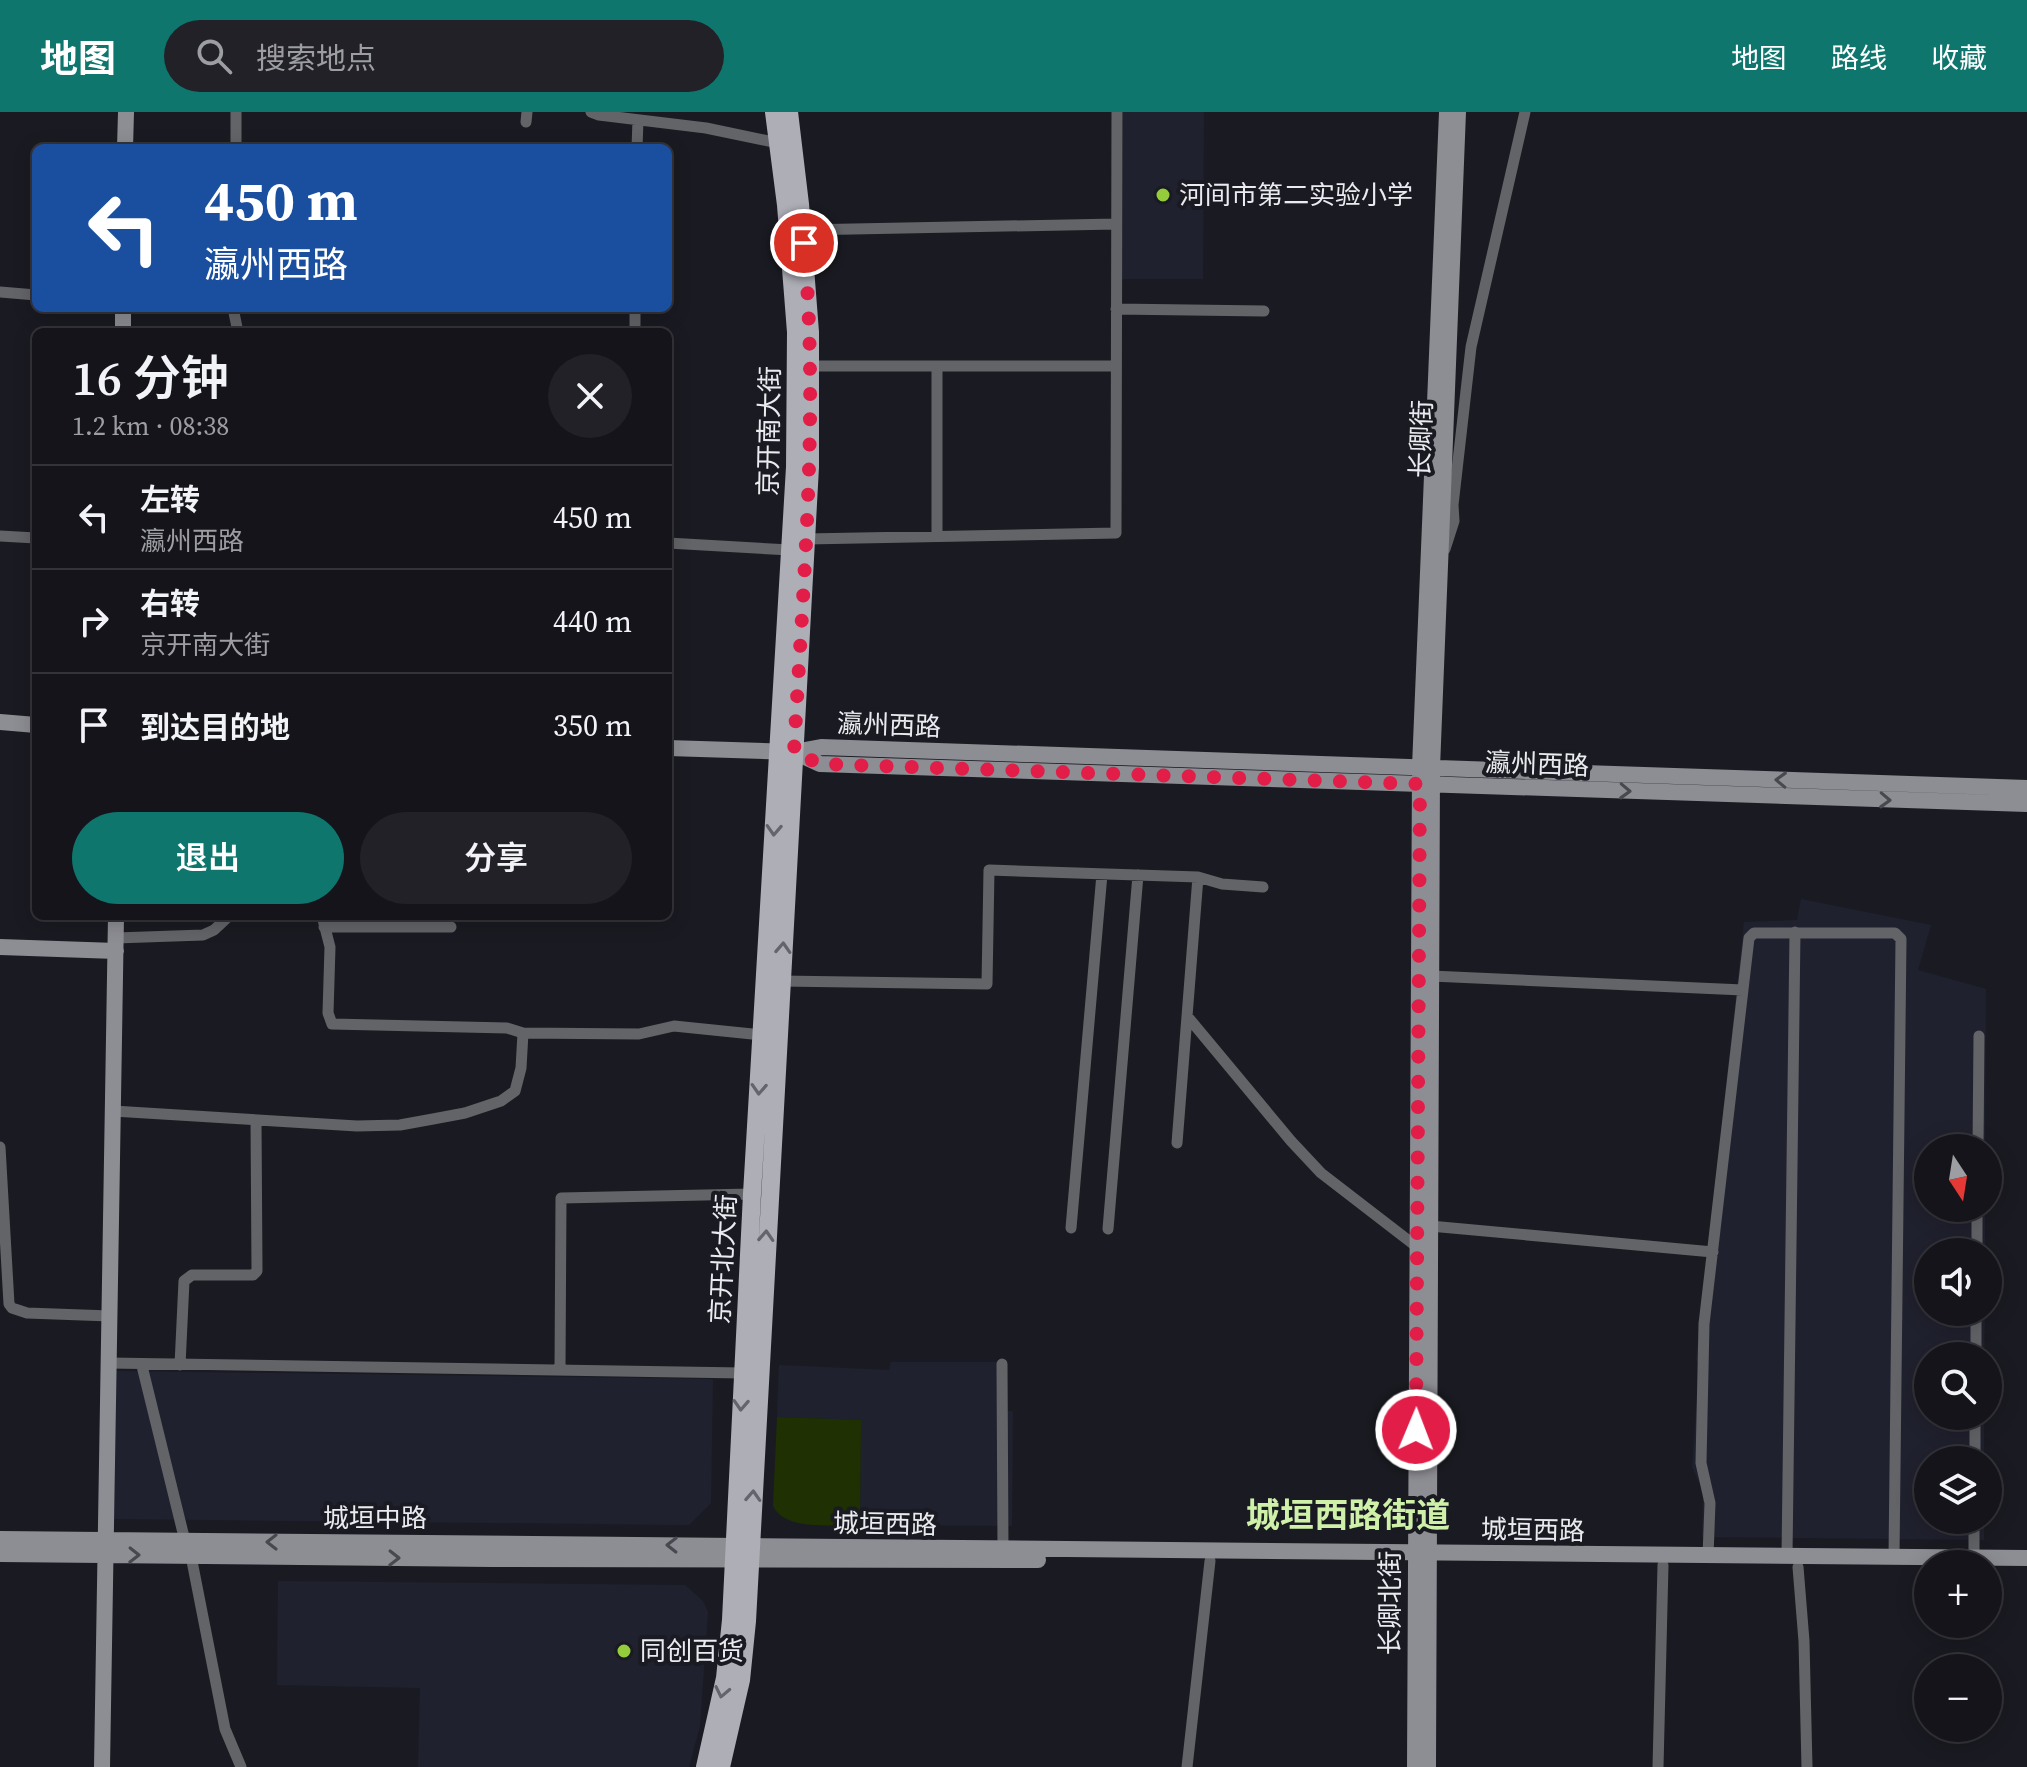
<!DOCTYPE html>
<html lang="zh">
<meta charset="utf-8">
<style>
:root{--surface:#14141a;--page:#212127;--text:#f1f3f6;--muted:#9d9ea2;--line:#333339;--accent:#0f766e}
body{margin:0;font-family:"Source Serif 4","Noto Sans SC",serif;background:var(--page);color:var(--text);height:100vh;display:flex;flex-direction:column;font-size:30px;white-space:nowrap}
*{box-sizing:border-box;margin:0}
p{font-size:26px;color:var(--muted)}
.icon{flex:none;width:44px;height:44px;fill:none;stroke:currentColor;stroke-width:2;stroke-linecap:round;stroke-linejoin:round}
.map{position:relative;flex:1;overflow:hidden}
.drawer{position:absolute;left:32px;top:216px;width:640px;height:592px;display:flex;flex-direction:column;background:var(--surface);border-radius:12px;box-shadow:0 4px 20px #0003,0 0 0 2px var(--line)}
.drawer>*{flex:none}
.hud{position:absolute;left:32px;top:32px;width:640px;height:168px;border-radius:12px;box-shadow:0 4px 20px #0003,0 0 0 2px var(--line);background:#1a4fa0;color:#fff;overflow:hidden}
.needle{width:52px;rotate:168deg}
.controls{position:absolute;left:1914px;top:1022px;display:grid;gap:16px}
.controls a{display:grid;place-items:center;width:88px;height:88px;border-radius:50%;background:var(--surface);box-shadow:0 4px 20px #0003,0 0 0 2px var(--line);font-size:40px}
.pin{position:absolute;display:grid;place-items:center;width:68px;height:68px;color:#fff;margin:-34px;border:4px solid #fff;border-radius:50%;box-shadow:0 2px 8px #0007}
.me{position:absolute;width:88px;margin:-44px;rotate:1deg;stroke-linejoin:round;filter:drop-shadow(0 0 6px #0008)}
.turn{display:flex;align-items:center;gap:28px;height:168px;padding:0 40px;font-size:36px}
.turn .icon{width:104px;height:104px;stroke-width:2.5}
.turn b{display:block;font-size:56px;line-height:68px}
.round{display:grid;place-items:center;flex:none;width:84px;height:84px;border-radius:42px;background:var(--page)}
.overview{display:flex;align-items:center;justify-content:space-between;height:136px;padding:0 40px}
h1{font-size:48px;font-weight:600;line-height:60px}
.button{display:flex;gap:16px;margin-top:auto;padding:16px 40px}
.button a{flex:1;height:92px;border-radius:48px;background:var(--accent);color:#fff;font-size:32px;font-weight:600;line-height:92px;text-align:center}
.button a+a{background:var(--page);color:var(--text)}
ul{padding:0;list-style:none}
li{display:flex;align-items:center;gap:24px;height:104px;padding:0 40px;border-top:2px solid var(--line)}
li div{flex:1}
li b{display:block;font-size:30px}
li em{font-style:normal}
header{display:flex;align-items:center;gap:48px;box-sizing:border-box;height:112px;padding:0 40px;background:var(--accent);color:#fff}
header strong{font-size:38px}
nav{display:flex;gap:44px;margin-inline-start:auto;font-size:28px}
.search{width:560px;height:72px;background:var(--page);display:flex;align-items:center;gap:20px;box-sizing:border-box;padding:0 28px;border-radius:44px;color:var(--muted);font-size:30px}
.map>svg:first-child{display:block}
.built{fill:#20212e}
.green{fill:#1f3102}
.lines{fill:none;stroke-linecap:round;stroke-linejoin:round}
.street{stroke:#636468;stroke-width:11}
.secondary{stroke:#8d8d94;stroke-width:16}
.primary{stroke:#adaeb6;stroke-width:18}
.oneway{stroke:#484950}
.oneway2{stroke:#64646c}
.route{stroke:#e11d48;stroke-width:14;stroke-dasharray:0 25.2}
.poi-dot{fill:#94cc3c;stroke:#1a1b22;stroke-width:3}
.labels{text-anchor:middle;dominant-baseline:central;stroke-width:8;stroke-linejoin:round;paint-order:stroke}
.poi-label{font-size:26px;fill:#eaebf0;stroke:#1a1b22;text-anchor:start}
.street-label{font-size:26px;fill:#eaebf0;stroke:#1a1b22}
.district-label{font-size:34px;font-weight:bold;fill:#cff0a9;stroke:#1a1b22}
</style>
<header>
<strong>地图</strong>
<div class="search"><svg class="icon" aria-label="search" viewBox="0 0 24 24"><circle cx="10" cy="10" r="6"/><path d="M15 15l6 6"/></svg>搜索地点</div>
<nav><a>地图</a><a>路线</a><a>收藏</a></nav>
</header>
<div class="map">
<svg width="2027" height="1655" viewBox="0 0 2027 1655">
<rect width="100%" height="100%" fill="#1a1b22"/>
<path class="built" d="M 1123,0 L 1204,0 L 1203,167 L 1122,167 Z
M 1801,787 L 1931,813 L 1918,858 L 1986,877 L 1985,1036 L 1928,1036 L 1928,1096 L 1985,1096 L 1985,1140 L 1928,1140 L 1928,1200 L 1985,1200 L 1984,1244 L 1928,1244 L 1928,1304 L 1984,1304 L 1984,1348 L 1928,1348 L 1928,1408 L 1984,1408 L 1984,1428 L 1702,1425 L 1703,1379 L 1692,1355 L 1699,1257 L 1696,1246 L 1744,810 L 1797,808 Z
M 891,1250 L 1006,1250 L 1006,1299 L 1013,1299 L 1012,1414 L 860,1413 L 861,1308 L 777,1305 L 779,1253 L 889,1258 Z
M 116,1259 L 713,1267 L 711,1391 L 689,1413 L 114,1407 Z
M 278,1469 L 685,1473 L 703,1489 L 708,1500 L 700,1614 L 689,1655 L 418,1655 L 420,1576 L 277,1573 Z"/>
<path class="green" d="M 777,1305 L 861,1308 L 860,1413 C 835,1412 786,1420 773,1394 Z"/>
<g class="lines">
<path class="street" d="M 591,0 L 599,3 L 706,16 L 778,31
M 526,10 L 527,0
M 236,36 L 236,0
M 637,36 L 638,8
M 802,118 L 1116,112
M 0,180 L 36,183
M 233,196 L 238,220
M 1116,197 L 1264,199
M 635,220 L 635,196
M 811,254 L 1116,254
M 0,424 L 36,426
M 937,424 L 937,254
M 806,427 L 1116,421 L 1117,0
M 668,431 L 790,438
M 1445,437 L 1454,409 L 1453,393 L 1471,235 L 1525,0
M 322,804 L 330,835 L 328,901 L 332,912 L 507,916 L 523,921
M 324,815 L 451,815
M 116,826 L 203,823 L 214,818 L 229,804
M 1431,864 L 1743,878
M 781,869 L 987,872 L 989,758 L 1198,765 L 1222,772 L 1263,775
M 1187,904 L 1291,1029 L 1321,1061 L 1417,1135
M 113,999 L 357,1014 L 400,1013 L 433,1007 L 465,1001 L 501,989 L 515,979 L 521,956 L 523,921 L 639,922 L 674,914 L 762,923
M 1177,1031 L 1198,765
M 0,1035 L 9,1192 L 12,1196 L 27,1201 L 110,1204
M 1978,1036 L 1979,924
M 1430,1114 L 1713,1140
M 1071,1116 L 1102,762
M 1108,1117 L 1138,763
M 1977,1140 L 1977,1096
M 1976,1244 L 1976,1200
M 109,1251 L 743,1261
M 1002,1252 L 1003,1437
M 180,1253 L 184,1169 L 192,1163 L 253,1163 L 257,1159 L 256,1008
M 142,1254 L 185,1429
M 560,1258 L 561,1086 L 752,1082
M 1975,1348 L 1975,1304
M 191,1444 L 225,1617 L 241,1655
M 1708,1444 L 1710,1391 L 1701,1351 L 1704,1212 L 1749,826 L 1754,821 L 1895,821 L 1901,827 L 1894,1445
M 1787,1444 L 1795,820
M 1974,1446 L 1974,1408
M 1798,1455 L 1804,1529 L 1807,1655
M 1187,1655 L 1210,1449
M 1658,1655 L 1663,1453"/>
<path class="secondary" d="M 125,36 L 126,0
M 123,220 L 123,196
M 0,610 L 36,613
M 668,636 L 794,640 L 821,635 L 2027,676
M 794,640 L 820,652 L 2027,692
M 0,835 L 116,839
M 0,1427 L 2027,1446
M 0,1442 L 492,1447 L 1038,1448
M 102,1655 L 116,804
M 1415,1655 L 1420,655 L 1447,0
M 1428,1655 L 1432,656 L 1458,0"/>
<path class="primary" d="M 705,1655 L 725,1566 L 731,1508 L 752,1082 L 795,355 L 796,220 L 786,93 L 774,0
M 721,1655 L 741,1568 L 747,1509 L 810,355 L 810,220 L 800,92 L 789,0"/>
</g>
<defs><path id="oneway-chevron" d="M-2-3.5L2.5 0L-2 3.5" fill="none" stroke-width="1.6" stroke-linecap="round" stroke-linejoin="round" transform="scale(2)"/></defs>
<g class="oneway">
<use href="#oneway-chevron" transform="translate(1781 668) rotate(-178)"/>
<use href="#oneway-chevron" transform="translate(1625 679) rotate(2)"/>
<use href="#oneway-chevron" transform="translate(1885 688) rotate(2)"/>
<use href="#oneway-chevron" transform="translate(272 1430) rotate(-180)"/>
<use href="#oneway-chevron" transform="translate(672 1433) rotate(-179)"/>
<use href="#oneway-chevron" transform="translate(134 1443) rotate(1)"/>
<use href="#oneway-chevron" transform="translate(394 1446) rotate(1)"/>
</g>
<g class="oneway2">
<use href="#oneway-chevron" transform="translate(774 718) rotate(93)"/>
<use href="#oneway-chevron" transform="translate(783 836) rotate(-87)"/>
<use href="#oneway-chevron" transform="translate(759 977) rotate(93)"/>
<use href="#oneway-chevron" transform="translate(766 1124) rotate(-87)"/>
<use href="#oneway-chevron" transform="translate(741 1293) rotate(93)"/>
<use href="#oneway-chevron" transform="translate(753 1384) rotate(-87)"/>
<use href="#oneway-chevron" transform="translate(722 1580) rotate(102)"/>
</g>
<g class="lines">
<path class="route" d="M 804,131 C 819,301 803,471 794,640 L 820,652 L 1420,672 L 1416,1318"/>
</g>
<g class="poi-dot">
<circle cx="1163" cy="83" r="8"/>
<circle cx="624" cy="1539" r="8"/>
</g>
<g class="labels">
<g class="poi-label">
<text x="1179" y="83">河间市第二实验小学</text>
<text x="640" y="1539">同创百货</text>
</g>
<g class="street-label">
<text transform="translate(769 319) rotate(-89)">京开南大街</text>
<text transform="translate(1421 327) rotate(-88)">长卿街</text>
<text transform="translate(889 613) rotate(2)">瀛州西路</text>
<text transform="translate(1537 652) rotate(2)">瀛州西路</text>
<text transform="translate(723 1147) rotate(-87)">京开北大街</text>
<text x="375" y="1406">城垣中路</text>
<text transform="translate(885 1412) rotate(1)">城垣西路</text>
<text transform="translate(1533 1418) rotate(1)">城垣西路</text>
<text transform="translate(1390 1491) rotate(-90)">长卿北街</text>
</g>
<g class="district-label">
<text x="1348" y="1403">城垣西路街道</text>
</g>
</g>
</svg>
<div class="controls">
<a><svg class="needle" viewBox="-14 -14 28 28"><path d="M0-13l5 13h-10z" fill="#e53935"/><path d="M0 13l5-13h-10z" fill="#9d9ea2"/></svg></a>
<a><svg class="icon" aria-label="sound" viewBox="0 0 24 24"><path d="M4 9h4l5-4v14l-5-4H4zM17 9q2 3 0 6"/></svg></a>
<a><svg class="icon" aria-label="search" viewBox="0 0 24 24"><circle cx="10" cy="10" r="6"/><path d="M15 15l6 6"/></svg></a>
<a><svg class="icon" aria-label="layers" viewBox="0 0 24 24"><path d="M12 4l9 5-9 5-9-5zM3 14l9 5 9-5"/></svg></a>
<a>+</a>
<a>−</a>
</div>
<div class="pin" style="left:804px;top:131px;background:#d93025"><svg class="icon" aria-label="arrive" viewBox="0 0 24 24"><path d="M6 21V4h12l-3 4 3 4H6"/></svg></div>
<svg class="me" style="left:1416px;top:1318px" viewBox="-20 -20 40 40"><circle r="17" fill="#e11d48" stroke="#fff" stroke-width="3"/><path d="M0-11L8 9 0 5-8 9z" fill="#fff"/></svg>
<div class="hud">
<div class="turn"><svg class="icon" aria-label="left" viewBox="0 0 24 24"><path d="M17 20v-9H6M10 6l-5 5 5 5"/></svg><div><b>450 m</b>瀛州西路</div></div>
</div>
<section class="drawer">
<div class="overview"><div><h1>16 分钟</h1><p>1.2 km · 08:38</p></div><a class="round"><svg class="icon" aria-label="close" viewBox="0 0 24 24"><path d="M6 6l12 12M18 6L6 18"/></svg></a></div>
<ul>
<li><svg class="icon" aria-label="left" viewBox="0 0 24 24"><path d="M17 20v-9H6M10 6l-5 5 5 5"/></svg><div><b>左转</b><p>瀛州西路</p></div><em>450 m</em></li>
<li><svg class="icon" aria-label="right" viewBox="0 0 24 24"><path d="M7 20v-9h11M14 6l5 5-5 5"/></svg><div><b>右转</b><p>京开南大街</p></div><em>440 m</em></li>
<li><svg class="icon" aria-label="arrive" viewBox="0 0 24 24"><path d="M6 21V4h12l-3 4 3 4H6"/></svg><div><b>到达目的地</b></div><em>350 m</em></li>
</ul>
<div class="button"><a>退出</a><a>分享</a></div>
</section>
</div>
